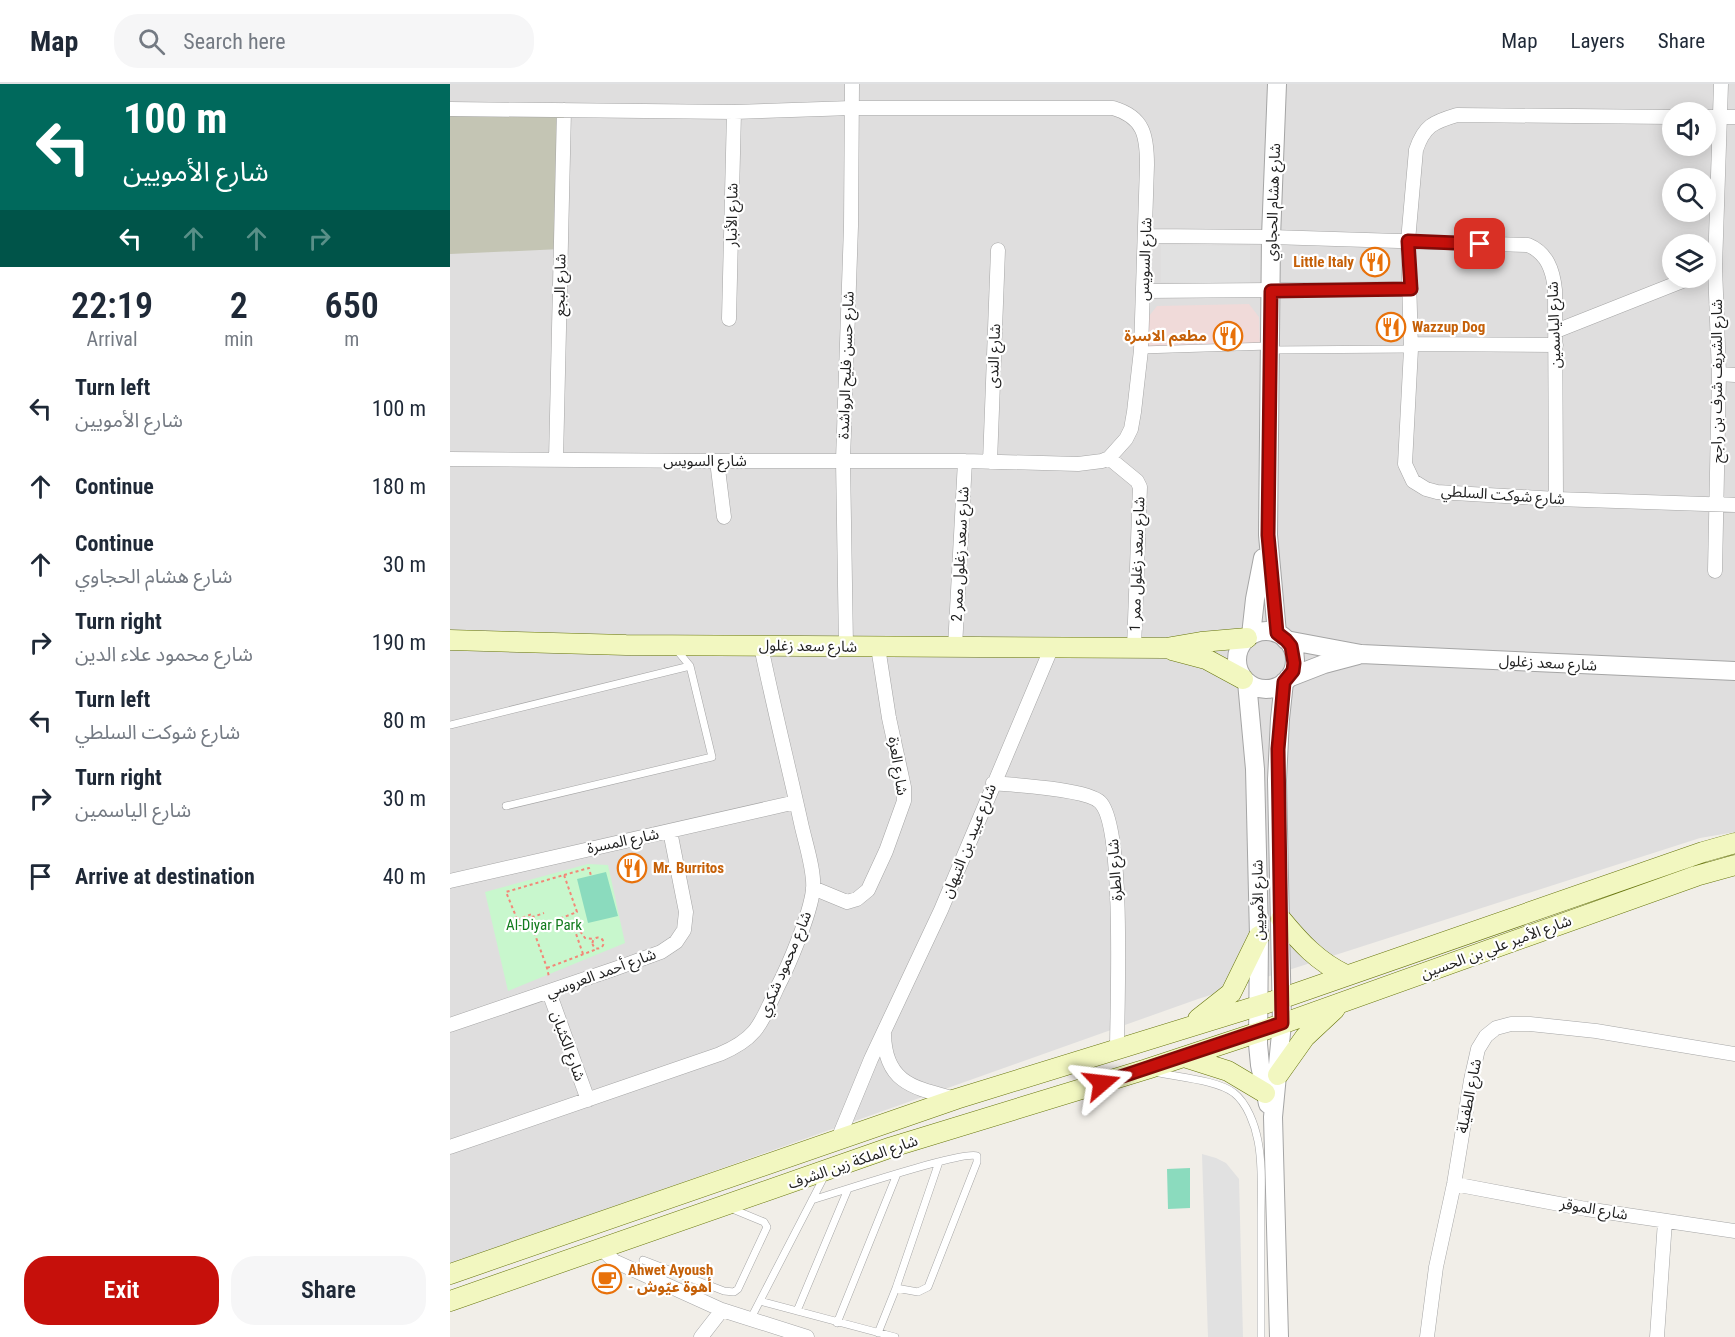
<!DOCTYPE html>
<meta charset="utf-8">
<style>
:root{--surface:#fff;--page:#f6f6f7;--text:#1f2937;--muted:#747a83;--line:#e0e1e3;--accent:#c6100b}
body{margin:0;font-family:"Roboto Condensed","Noto Sans Arabic",sans-serif;background:var(--page);color:var(--text);height:100vh;display:flex;flex-direction:column;font-size:22px;white-space:nowrap}
*{box-sizing:border-box;margin:0}
p{font-size:20px;color:var(--muted)}
.icon{flex:none;width:33px;height:33px;fill:none;stroke:currentColor;stroke-width:2;stroke-linecap:round;stroke-linejoin:round}
.map{position:relative;flex:1;overflow:hidden}
.details{display:flex;flex-direction:column;background:var(--surface);width:450px}
.details>*{flex:none}
.top-card{background:#00695c;color:#fff;overflow:hidden}
.fabs{position:absolute;left:1212px;top:18px;display:grid;gap:12px}
.fabs a{display:grid;place-items:center;width:54px;height:54px;border-radius:50%;background:var(--surface);box-shadow:0 3px 15px #0003;font-size:30px}
.pin{position:absolute;display:grid;place-items:center;width:51px;height:51px;color:#fff;margin:-26px;border-radius:12px;box-shadow:0 3px 9px #0006}
.me{position:absolute;width:66px;margin:-33px;rotate:73deg;stroke-linejoin:round;filter:drop-shadow(0 0 4px #0008)}
.turn{display:flex;align-items:center;gap:21px;height:126px;padding:0 24px;font-size:27px}
.turn .icon{width:78px;height:78px;stroke-width:2.5}
.turn b{display:block;font-size:42px;line-height:51px}
.lanes{display:flex;align-items:center;height:57px;padding:0 24px;background:#0003;justify-content:center;gap:30px;direction:ltr}
.lanes .off{opacity:.35}
.eta{display:flex;justify-content:space-evenly;align-items:center;height:102px;text-align:center}
.eta b{font-size:36px;font-weight:600;line-height:42px}
.action{display:flex;gap:12px;margin-top:auto;padding:12px 24px}
.action a{flex:1;height:69px;border-radius:24px;background:var(--accent);color:#fff;font-size:24px;font-weight:600;line-height:69px;text-align:center}
.action a+a{background:var(--page);color:var(--text)}
ul{padding:0;list-style:none}
li{display:flex;align-items:center;gap:18px;height:78px;padding:0 24px}
li div{flex:1}
li b{display:block;font-size:22px}
li em{font-style:normal}
header{display:flex;align-items:center;gap:36px;box-sizing:border-box;height:84px;padding:0 30px;background:var(--surface);border-bottom:2px solid var(--line)}
header strong{font-size:28px}
nav{display:flex;gap:33px;margin-inline-start:auto;font-size:21px}
.search{width:420px;height:54px;background:var(--page);display:flex;align-items:center;gap:15px;box-sizing:border-box;padding:0 21px;border-radius:24px;color:var(--muted);font-size:22px}
main{display:flex;flex:1;min-height:0}
.map>svg:first-child{display:block}
.residential{fill:#dfdede;fill-rule:evenodd}
.commercial{fill:#f0dad9}
.construction{fill:#c4c5b4}
.park{fill:#c8f7cd}
.pitch{fill:#8bdbbe}
.parking{fill:#e1e1e1}
.lines{fill:none;stroke-linecap:round;stroke-linejoin:round}
.service-casing{stroke:#a5a5a5;stroke-width:8}
.minor-casing{stroke:#a5a5a5;stroke-width:15}
.tertiary-casing{stroke:#a5a5a5;stroke-width:20}
.secondary-casing{stroke:#66740b;stroke-width:21}
.path{stroke:#f38777;stroke-width:2;stroke-dasharray:3 3;stroke-linecap:butt}
.service{stroke:#fff;stroke-width:7}
.minor{stroke:#fff;stroke-width:14}
.tertiary{stroke:#fff;stroke-width:18}
.secondary{stroke:#f2f7c0;stroke-width:20}
.route-casing{stroke:#810a07;stroke-width:15}
.route{stroke:#c6100b;stroke-width:10}
.labels{text-anchor:middle;dominant-baseline:central;stroke-width:4.5;stroke-linejoin:round;paint-order:stroke}
.street-label{font-size:15px;fill:#212121;stroke:#fff}
.food-label{font-size:15px;font-weight:bold;fill:#c56008;stroke:#fff;text-anchor:start}
.park-label{font-size:15px;fill:#127b1d;stroke:#fff}
</style>
<header>
<strong>Map</strong>
<div class="search"><svg class="icon" aria-label="search" viewBox="0 0 24 24"><circle cx="10" cy="10" r="6"/><path d="M15 15l6 6"/></svg>Search here</div>
<nav><a>Map</a><a>Layers</a><a>Share</a></nav>
</header>
<main>
<section class="details">
<div class="top-card">
<div class="turn"><svg class="icon" aria-label="left" viewBox="0 0 24 24"><path d="M17 20v-9H6M10 6l-5 5 5 5"/></svg><div><b>100 m</b>شارع الأمويين</div></div>
<div class="lanes"><svg class="icon" aria-label="left" viewBox="0 0 24 24"><path d="M17 20v-9H6M10 6l-5 5 5 5"/></svg><svg class="icon off" aria-label="ahead" viewBox="0 0 24 24"><path d="M12 20V5M6 11l6-6 6 6"/></svg><svg class="icon off" aria-label="ahead" viewBox="0 0 24 24"><path d="M12 20V5M6 11l6-6 6 6"/></svg><svg class="icon off" aria-label="right" viewBox="0 0 24 24"><path d="M7 20v-9h11M14 6l5 5-5 5"/></svg></div>
</div>
<div class="eta">
<div><b>22:19</b><p>Arrival</p></div>
<div><b>2</b><p>min</p></div>
<div><b>650</b><p>m</p></div>
</div>
<ul>
<li><svg class="icon" aria-label="left" viewBox="0 0 24 24"><path d="M17 20v-9H6M10 6l-5 5 5 5"/></svg><div><b>Turn left</b><p>شارع الأمويين</p></div><em>100 m</em></li>
<li><svg class="icon" aria-label="ahead" viewBox="0 0 24 24"><path d="M12 20V5M6 11l6-6 6 6"/></svg><div><b>Continue</b></div><em>180 m</em></li>
<li><svg class="icon" aria-label="ahead" viewBox="0 0 24 24"><path d="M12 20V5M6 11l6-6 6 6"/></svg><div><b>Continue</b><p>شارع هشام الحجاوي</p></div><em>30 m</em></li>
<li><svg class="icon" aria-label="right" viewBox="0 0 24 24"><path d="M7 20v-9h11M14 6l5 5-5 5"/></svg><div><b>Turn right</b><p>شارع محمود علاء الدين</p></div><em>190 m</em></li>
<li><svg class="icon" aria-label="left" viewBox="0 0 24 24"><path d="M17 20v-9H6M10 6l-5 5 5 5"/></svg><div><b>Turn left</b><p>شارع شوكت السلطي</p></div><em>80 m</em></li>
<li><svg class="icon" aria-label="right" viewBox="0 0 24 24"><path d="M7 20v-9h11M14 6l5 5-5 5"/></svg><div><b>Turn right</b><p>شارع الياسمين</p></div><em>30 m</em></li>
<li><svg class="icon" aria-label="arrive" viewBox="0 0 24 24"><path d="M6 21V4h12l-3 4 3 4H6"/></svg><div><b>Arrive at destination</b></div><em>40 m</em></li>
</ul>
<div class="action"><a>Exit</a><a>Share</a></div>
</section>
<div class="map">
<svg width="1285" height="1253" viewBox="0 0 1285 1253">
<rect width="100%" height="100%" fill="#f1eee8"/>
<path class="residential" d="M 0,0 L 1285,0 L 1285,748 L 1250,754 L 748,915 L 0,1181 ZM 1222,28 L 1256,28 L 1256,62 L 1222,62 ZM 1222,94 L 1256,94 L 1256,128 L 1222,128 ZM 1222,160 L 1256,160 L 1256,194 L 1222,194 Z"/>
<path class="commercial" d="M 799,220 L 809,233 L 810,261 L 698,264 L 699,232 L 707,222 Z"/>
<path class="construction" d="M 0,25 L 114,26 L 111,165 L 0,170 Z"/>
<path class="park" d="M 138,780 L 158,781 L 175,859 L 58,907 L 35,808 Z"/>
<path class="pitch" d="M 156,788 L 168,832 L 138,839 L 127,795 Z
M 740,1084 L 740,1124 L 718,1125 L 717,1085 Z"/>
<path class="parking" d="M 711,161 L 800,162 L 800,200 L 711,198 Z
M 752,1070 L 766,1074 L 776,1079 L 789,1095 L 793,1253 L 758,1253 Z"/>
<g class="lines">
<g class="service-casing">
<path id="service" d="M 691,266 L 819,262
M 820,266 L 961,265
M 0,641 L 240,582
M 56,722 L 262,673 L 240,582 L 226,565
M 705,988 C 726,993 768,996 784,1009 C 797,1019 805,1041 808,1057 C 813,1082 811,1109 811,1134 C 811,1174 811,1213 811,1253
M 362,1116 C 385,1109 514,1066 527,1072 L 527,1078 L 478,1203 L 468,1208 L 446,1204
M 193,1176 L 274,1207 L 284,1208 L 288,1205 L 317,1143 L 314,1138 L 280,1124
M 310,1217 L 445,1253
M 347,1227 L 398,1105
M 300,1236 L 375,1091
M 387,1239 L 447,1090
M 428,1249 L 446,1204 L 489,1078"/>
</g>
<g class="minor-casing">
<path id="minor" d="M 0,25 L 284,28 L 402,24 L 663,24 C 694,33 697,52 697,81 L 691,266 L 684,328 L 681,345 L 676,355 L 659,374 L 652,377 L 628,380 L 515,377 L 267,377 L 0,375
M 1222,33 L 1007,31 C 983,38 974,42 966,66 L 958,157 L 961,265 L 955,380 L 963,397 L 976,405 L 987,408 L 1106,415 L 1285,421
M 1256,33 L 1285,33
M 696,152 L 821,153 L 1078,161 C 1097,169 1103,186 1105,206 L 1106,415
M 694,207 L 961,205
M 279,235 L 284,28
M 1106,247 L 1240,194
M 961,260 L 1106,261
M 1269,290 L 1285,291
M 659,374 L 687,397 L 690,403 L 684,564
M 106,376 L 114,26
M 267,377 L 274,433
M 540,378 L 548,166
M 1265,487 L 1269,290 L 1265,183 L 1271,0
M 396,562 L 393,376 L 401,142 L 402,0
M 505,563 L 515,377
M 543,699 C 564,701 637,705 650,718 C 675,742 667,924 667,966
M 0,797 L 346,718
M 363,804 L 397,818 L 407,815 L 418,806 L 436,767 L 454,717 L 454,703 L 439,634 L 428,563
M 99,908 L 138,1016
M 0,941 L 167,884 L 211,868 L 226,858 L 234,846 L 236,828 L 220,747
M 434,950 C 435,1000 465,1004 506,1015
M 388,1055 L 421,975 L 491,826 L 601,565
M 0,1063 L 270,970 C 308,954 311,939 327,904 C 339,881 360,831 363,806 C 365,787 355,758 351,739 C 338,680 323,621 311,562
M 1004,1100 L 1136,1125 L 1285,1147
M 152,1165 L 164,1177 L 272,1226 L 357,1253
M 251,1253 L 272,1226
M 977,1253 L 986,1183 L 1004,1100 L 1021,996 L 1028,965 L 1036,952 L 1046,944 L 1061,940 L 1080,940 L 1146,947 L 1285,970
M 1207,1253 L 1215,1137"/>
</g>
<g class="tertiary-casing">
<path id="tertiary" d="M787 576a29 29 0 1 1 58 0a29 29 0 1 1-58 0Z
M 827,549 L 818,451 L 821,153 L 827,0
M 801,551 L 805,515 L 813,474
M 836,556 L 911,570 L 1285,587
M 838,594 L 874,580 L 908,571
M 797,598 L 805,685 L 809,852 L 808,960 L 810,981 L 818,1020
M 829,1253 L 823,1033 L 832,939 L 827,696 L 830,635 L 834,598"/>
</g>
<g class="secondary-casing">
<path id="secondary" d="M 0,556 L 176,561 L 716,564 L 751,558 L 797,554
M 722,566 L 756,575 L 793,595
M 831,835 C 850,858 868,878 896,891
M 748,935 L 781,909 L 809,852
M 734,973 L 778,987 L 815,1009
M 828,991 L 855,953 L 885,925
M 0,1190 L 506,1015 L 830,915 L 1253,768 L 1285,759
M 0,1217 L 442,1063 L 697,985 L 809,948 L 1246,792 L 1285,781"/>
</g>
<path class="path" d="M 114,791 L 139,784 L 141,792
M 67,836 L 82,830 L 83,833 L 94,829
M 83,845 L 72,847 L 56,808 L 114,791 L 127,828 L 83,845 L 97,884 L 99,893
M142.5 859a5.5 5.5 0 1 1 11 0a5.5 5.5 0 1 1-11 0Z
M 133,870 L 123,841 L 125,840 L 135,854 L 145,855
M 97,884 L 147,865"/>
<use href="#service" class="service"/>
<use href="#minor" class="minor"/>
<use href="#tertiary" class="tertiary"/>
<use href="#secondary" class="secondary"/>
</g>
<g class="lines">
<g class="route-casing">
<path id="route" d="M 652,999 L 832,939 L 828,665 L 834,598 L 843,587 L 844,579 L 841,562 L 836,556 L 827,549 L 818,451 L 821,207 L 961,205 L 958,157 L 1030,160"/>
</g>
<use href="#route" class="route"/>
</g>
<defs>
<g id="restaurant-ring" transform="scale(1.5)"><circle r="9.5" fill="#fff" stroke="#e8710a" stroke-width="1.5"/><path d="M-5-6h1v4h1v-4h1v4h1v-4h1v5L-1.5 .5V6h-2V.5L-5-1ZM5-6V6H3V1.5H1.5Q1.5-4 5-6Z" fill="#e8710a"/></g>
<g id="cafe-ring" transform="scale(1.5)"><circle r="9.5" fill="#fff" stroke="#e8710a" stroke-width="1.5"/><path d="M-5.5-4.5H6V0H3Q3 3.5 0 3.5H-2.5Q-5.5 3.5-5.5 0ZM3-3.2v2h1.7v-2ZM-6 4.5H4V6H-6Z" fill="#e8710a"/></g>
</defs>
<g fill-rule="evenodd">
<use href="#restaurant-ring" x="925" y="178"/>
<use href="#restaurant-ring" x="941" y="243"/>
<use href="#restaurant-ring" x="778" y="252"/>
<use href="#restaurant-ring" x="182" y="784"/>
<use href="#cafe-ring" x="157" y="1195"/>
</g>
<g class="labels">
<g class="street-label">
<text transform="translate(823 118) rotate(-88)">شارع هشام الحجاوي</text>
<text transform="translate(282 131) rotate(-89)">شارع الأنبار</text>
<text transform="translate(695 175) rotate(-88)">شارع السويس</text>
<text transform="translate(110 201) rotate(-89)">شارع البجع</text>
<text transform="translate(1104 241) rotate(-92)">شارع الياسمين</text>
<text transform="translate(544 272) rotate(-88)">شارع الندى</text>
<text transform="translate(396 281) rotate(-88)">شارع حسن فليح الرواشدة</text>
<text transform="translate(1267 297) rotate(-90)">شارع الشريف شرف بن راجح</text>
<text x="255" y="377">شارع السويس</text>
<text transform="translate(1053 411) rotate(4)">شارع شوكت السلطي</text>
<text transform="translate(510 470) rotate(-87)">شارع سعد زغلول ممر 2</text>
<text transform="translate(687 480) rotate(-88)">شارع سعد زغلول ممر 1</text>
<text transform="translate(358 562) rotate(1)">شارع سعد زغلول</text>
<text transform="translate(1098 579) rotate(3)">شارع سعد زغلول</text>
<text transform="translate(448 682) rotate(81)">شارع العزة</text>
<text transform="translate(173 757) rotate(-12)">شارع المسرة</text>
<text transform="translate(519 757) rotate(-68)">شارع عبيد بن التيهان</text>
<text transform="translate(665 786) rotate(-94)">شارع الطرة</text>
<text transform="translate(808 816) rotate(-91)">شارع الأمويين</text>
<text transform="translate(1046 863) rotate(-20)">شارع الأمير علي بن الحسين</text>
<text transform="translate(335 880) rotate(-67)">شارع محمود شكري</text>
<text transform="translate(151 889) rotate(-20)">شارع أحمد العروسي</text>
<text transform="translate(118 962) rotate(70)">شارع الكثبان</text>
<text transform="translate(1019 1012) rotate(-79)">شارع الطفيلة</text>
<text transform="translate(403 1078) rotate(-19)">شارع الملكة زين الشرف</text>
<text transform="translate(1144 1125) rotate(10)">شارع الموقر</text>
</g>
<g class="food-label">
<text x="904" y="178" text-anchor="end">Little Italy</text>
<text x="962" y="243">Wazzup Dog</text>
<text x="757" y="252" text-anchor="end">مطعم الاسرة</text>
<text x="203" y="784">Mr. Burritos</text>
<text x="178" y="1186">Ahwet Ayoush<tspan x="178" dy="17">- أهوة عيّوش</tspan></text>
</g>
<g class="park-label">
<text x="94" y="841">Al-Diyar Park</text>
</g>
</g>
</svg>
<div class="fabs">
<a><svg class="icon" aria-label="sound" viewBox="0 0 24 24"><path d="M4 9h4l5-4v14l-5-4H4zM17 9q2 3 0 6"/></svg></a>
<a><svg class="icon" aria-label="search" viewBox="0 0 24 24"><circle cx="10" cy="10" r="6"/><path d="M15 15l6 6"/></svg></a>
<a><svg class="icon" aria-label="layers" viewBox="0 0 24 24"><path d="M12 4l9 5-9 5-9-5zM3 14l9 5 9-5"/></svg></a>
</div>
<div class="pin" style="left:1030px;top:160px;background:#d93025"><svg class="icon" aria-label="arrive" viewBox="0 0 24 24"><path d="M6 21V4h12l-3 4 3 4H6"/></svg></div>
<svg class="me" style="left:652px;top:999px" viewBox="-20 -20 40 40"><path d="M0-17L14 15 0 8-14 15z" fill="#c6100b" stroke="#fff" stroke-width="4"/></svg>
</div>
</main>
